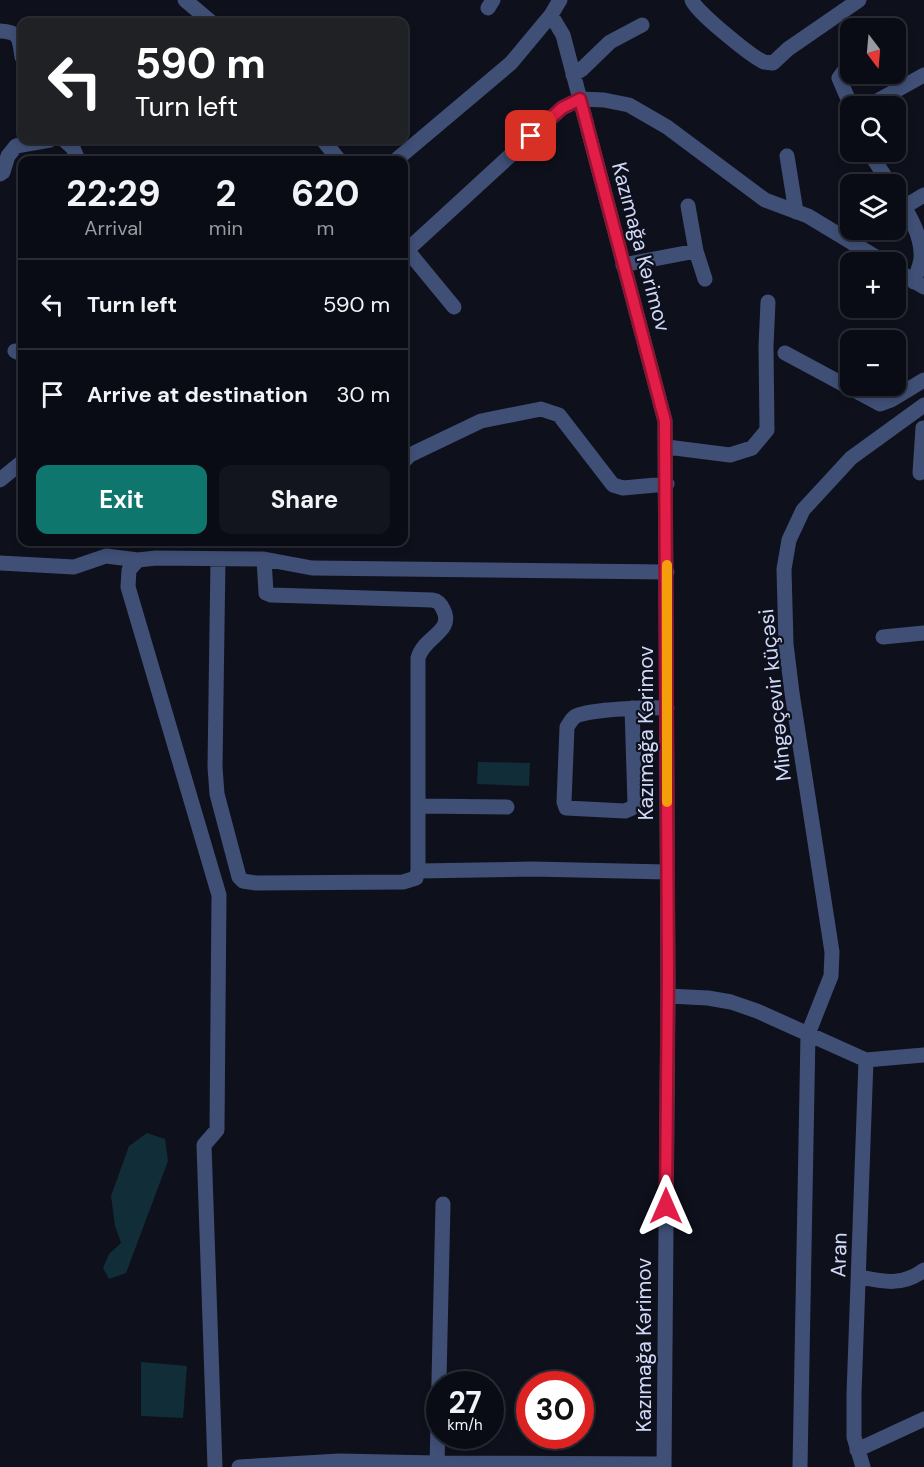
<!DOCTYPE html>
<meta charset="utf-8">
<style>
:root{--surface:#0a0c15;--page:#13151e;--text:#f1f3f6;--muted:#999ba0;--line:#2a2c34;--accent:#0f766e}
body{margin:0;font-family:"DM Sans",sans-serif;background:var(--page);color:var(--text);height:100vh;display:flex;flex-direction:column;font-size:22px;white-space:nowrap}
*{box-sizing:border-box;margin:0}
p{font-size:20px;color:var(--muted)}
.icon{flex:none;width:33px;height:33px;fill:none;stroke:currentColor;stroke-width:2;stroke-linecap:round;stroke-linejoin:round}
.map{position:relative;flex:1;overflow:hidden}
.sheet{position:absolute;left:18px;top:156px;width:390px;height:390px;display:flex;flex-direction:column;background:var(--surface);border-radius:12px;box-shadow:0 3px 9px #0003,0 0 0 2px var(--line)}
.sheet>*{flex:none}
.banner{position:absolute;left:18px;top:18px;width:390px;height:126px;border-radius:12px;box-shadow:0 3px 9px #0003,0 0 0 2px var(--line);background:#202124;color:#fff;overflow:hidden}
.needle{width:39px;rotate:164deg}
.buttons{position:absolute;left:840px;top:18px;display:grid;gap:12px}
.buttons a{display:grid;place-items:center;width:66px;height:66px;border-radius:12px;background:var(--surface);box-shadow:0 3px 9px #0003,0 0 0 2px var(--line);font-size:30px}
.speed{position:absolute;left:426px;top:1371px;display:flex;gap:12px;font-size:30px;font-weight:700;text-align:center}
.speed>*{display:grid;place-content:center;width:78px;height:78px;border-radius:50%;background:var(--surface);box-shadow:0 3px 9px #0003,0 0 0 2px var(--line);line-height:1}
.speed small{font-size:15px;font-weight:400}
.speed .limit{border:9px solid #d22;background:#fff;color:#111}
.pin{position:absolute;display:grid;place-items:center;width:51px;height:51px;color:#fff;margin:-26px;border-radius:12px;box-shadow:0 3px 9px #0006}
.me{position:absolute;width:66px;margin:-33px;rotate:0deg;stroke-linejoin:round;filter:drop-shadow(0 0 4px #0008)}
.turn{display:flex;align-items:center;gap:21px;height:126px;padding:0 18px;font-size:27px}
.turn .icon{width:78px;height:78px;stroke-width:2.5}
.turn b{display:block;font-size:42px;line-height:51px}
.eta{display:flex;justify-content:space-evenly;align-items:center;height:102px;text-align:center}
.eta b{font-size:36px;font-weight:700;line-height:42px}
.button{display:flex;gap:12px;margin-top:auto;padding:12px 18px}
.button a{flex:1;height:69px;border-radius:12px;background:var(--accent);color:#fff;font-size:24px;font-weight:700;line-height:69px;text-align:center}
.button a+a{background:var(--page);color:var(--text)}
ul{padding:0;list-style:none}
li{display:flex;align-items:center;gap:18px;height:90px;padding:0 18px;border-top:2px solid var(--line)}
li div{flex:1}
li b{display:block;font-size:22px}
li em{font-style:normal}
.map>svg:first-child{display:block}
.water{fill:#112d38}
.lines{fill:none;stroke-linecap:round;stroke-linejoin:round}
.minor{stroke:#3f4f75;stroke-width:15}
.route-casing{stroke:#92132f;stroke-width:15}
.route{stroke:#e11d48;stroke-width:10}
.slow{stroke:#f59e0b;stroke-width:10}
.labels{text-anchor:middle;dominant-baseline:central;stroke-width:4.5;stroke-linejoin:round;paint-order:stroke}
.street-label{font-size:21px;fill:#d0d9f8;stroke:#0e101c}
</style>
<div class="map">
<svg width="924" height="1467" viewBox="0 0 924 1467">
<rect width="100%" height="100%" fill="#0e101c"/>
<path class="water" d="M 478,762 L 530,763 L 529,786 L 477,784 Z
M 147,1133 L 165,1139 L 168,1161 L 126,1273 L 109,1279 L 103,1268 L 109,1254 L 121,1243 L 115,1226 L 111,1196 L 129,1146 Z
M 141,1362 L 187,1366 L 183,1418 L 141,1416 Z"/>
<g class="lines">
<path class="minor" d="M 185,0 L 211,22
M 692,0 C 694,10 752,57 764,62 C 765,62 772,63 773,63 L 788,49 L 859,0
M 488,8 L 493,0
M 551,15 L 563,35 L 665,421 L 668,996 L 664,1467
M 0,31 C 21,32 19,39 22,57
M 850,63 L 839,78 L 851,106
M 573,75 L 581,70 L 610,42 L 642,25
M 868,106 L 924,75
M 64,140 L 73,148 L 78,160
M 323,140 L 339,160
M 869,152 L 890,184
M 787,156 L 796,212
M 396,160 L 511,63 L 551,15 L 560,0
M 0,174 L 3,172 L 8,156 L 16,146 L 50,140
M 896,193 C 907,211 923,236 921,259 C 920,266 916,275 914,282
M 688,206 L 696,251 L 705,279
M 904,207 L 924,195
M 407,250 L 454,307
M 404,253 L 562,108 L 580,99 L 604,100 L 629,105 L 667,127 L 765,200 L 808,216 L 884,262
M 623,265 L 696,251
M 896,270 L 924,287
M 15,351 L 22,354
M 785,353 L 880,404 L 891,400 L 924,380
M 667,447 L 730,455 L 752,448 L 767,430 L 766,346 L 768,302
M 404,461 L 410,455 L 481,421 L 541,409 L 559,415 L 613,485 L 623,488 L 667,484
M 920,473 L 923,428
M 0,480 L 22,462
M 218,559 L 215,767 L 217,794 L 239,877 L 243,881 L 256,883 L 403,882 L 416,878 L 418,871 L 418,658 C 424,636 455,632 443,609 C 440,603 438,601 432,600 L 271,595 L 266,593 L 264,559
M 0,563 L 74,567 L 106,556 L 138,560
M 883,637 L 924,633
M 632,708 L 635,803 L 632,808 L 625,811 L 566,808 L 564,802 L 567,727 C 570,723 571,719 576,716 C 592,709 648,707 667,708
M 419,806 L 507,807
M 418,871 L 532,869 L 667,872
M 668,996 L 708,998 L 731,1002 L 757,1011 L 866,1060 L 924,1055
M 860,1277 C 884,1282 903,1286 924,1270
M 857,1450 L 924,1419
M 215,1467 L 204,1145 L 217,1130 L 219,895 L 128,587 L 129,570 L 138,560 L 156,558 L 264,559 L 312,568 L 667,572
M 239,1467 L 339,1461 L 437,1463 L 664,1464
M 437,1467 L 443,1204
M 800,1467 L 808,1034 L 831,976 L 832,952 L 792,693 L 786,644 L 784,569 L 789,540 L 803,510 L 851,458 L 924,405
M 863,1467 L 854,1437 L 854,1394 L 866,1060"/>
</g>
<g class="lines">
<g class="route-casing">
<path id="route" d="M 531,136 L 562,108 L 580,99 L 665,421 L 668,975 L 666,1206"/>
</g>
<use href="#route" class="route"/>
<path class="slow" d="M 667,565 L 667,802"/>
</g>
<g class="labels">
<g class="street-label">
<text transform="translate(641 247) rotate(75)">Kazımağa Kərimov</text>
<text transform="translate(775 695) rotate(-96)">Mingəçevir küçəsi</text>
<text transform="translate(646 733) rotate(-90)">Kazımağa Kərimov</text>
<text transform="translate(839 1255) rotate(-88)">Aran</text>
<text transform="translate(644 1345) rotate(-90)">Kazımağa Kərimov</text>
</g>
</g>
</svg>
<div class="buttons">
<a><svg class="needle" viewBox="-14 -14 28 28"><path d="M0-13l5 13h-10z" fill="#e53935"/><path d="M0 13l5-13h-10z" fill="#999ba0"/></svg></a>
<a><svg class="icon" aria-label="search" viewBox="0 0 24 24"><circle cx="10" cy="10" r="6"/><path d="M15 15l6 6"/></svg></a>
<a><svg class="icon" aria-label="layers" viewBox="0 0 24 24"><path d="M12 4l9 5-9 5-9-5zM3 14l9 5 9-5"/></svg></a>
<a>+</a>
<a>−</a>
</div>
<div class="speed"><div>27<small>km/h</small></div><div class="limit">30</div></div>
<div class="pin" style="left:531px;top:136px;background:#d93025"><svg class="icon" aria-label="arrive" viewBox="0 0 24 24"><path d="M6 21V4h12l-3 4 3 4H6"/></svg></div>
<svg class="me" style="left:666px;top:1206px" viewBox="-20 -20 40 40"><path d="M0-17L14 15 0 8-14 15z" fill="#e11d48" stroke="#fff" stroke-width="4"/></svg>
<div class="banner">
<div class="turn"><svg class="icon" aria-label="left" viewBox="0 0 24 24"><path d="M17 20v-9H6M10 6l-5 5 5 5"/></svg><div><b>590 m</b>Turn left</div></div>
</div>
<section class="sheet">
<div class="eta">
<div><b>22:29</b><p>Arrival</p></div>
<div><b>2</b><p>min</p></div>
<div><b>620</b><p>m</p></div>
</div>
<ul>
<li><svg class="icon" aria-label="left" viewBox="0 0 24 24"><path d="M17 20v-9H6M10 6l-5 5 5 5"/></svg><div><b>Turn left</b></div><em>590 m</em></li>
<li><svg class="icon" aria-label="arrive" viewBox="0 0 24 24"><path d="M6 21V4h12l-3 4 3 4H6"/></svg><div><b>Arrive at destination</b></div><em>30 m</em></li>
</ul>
<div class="button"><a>Exit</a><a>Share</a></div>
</section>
</div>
